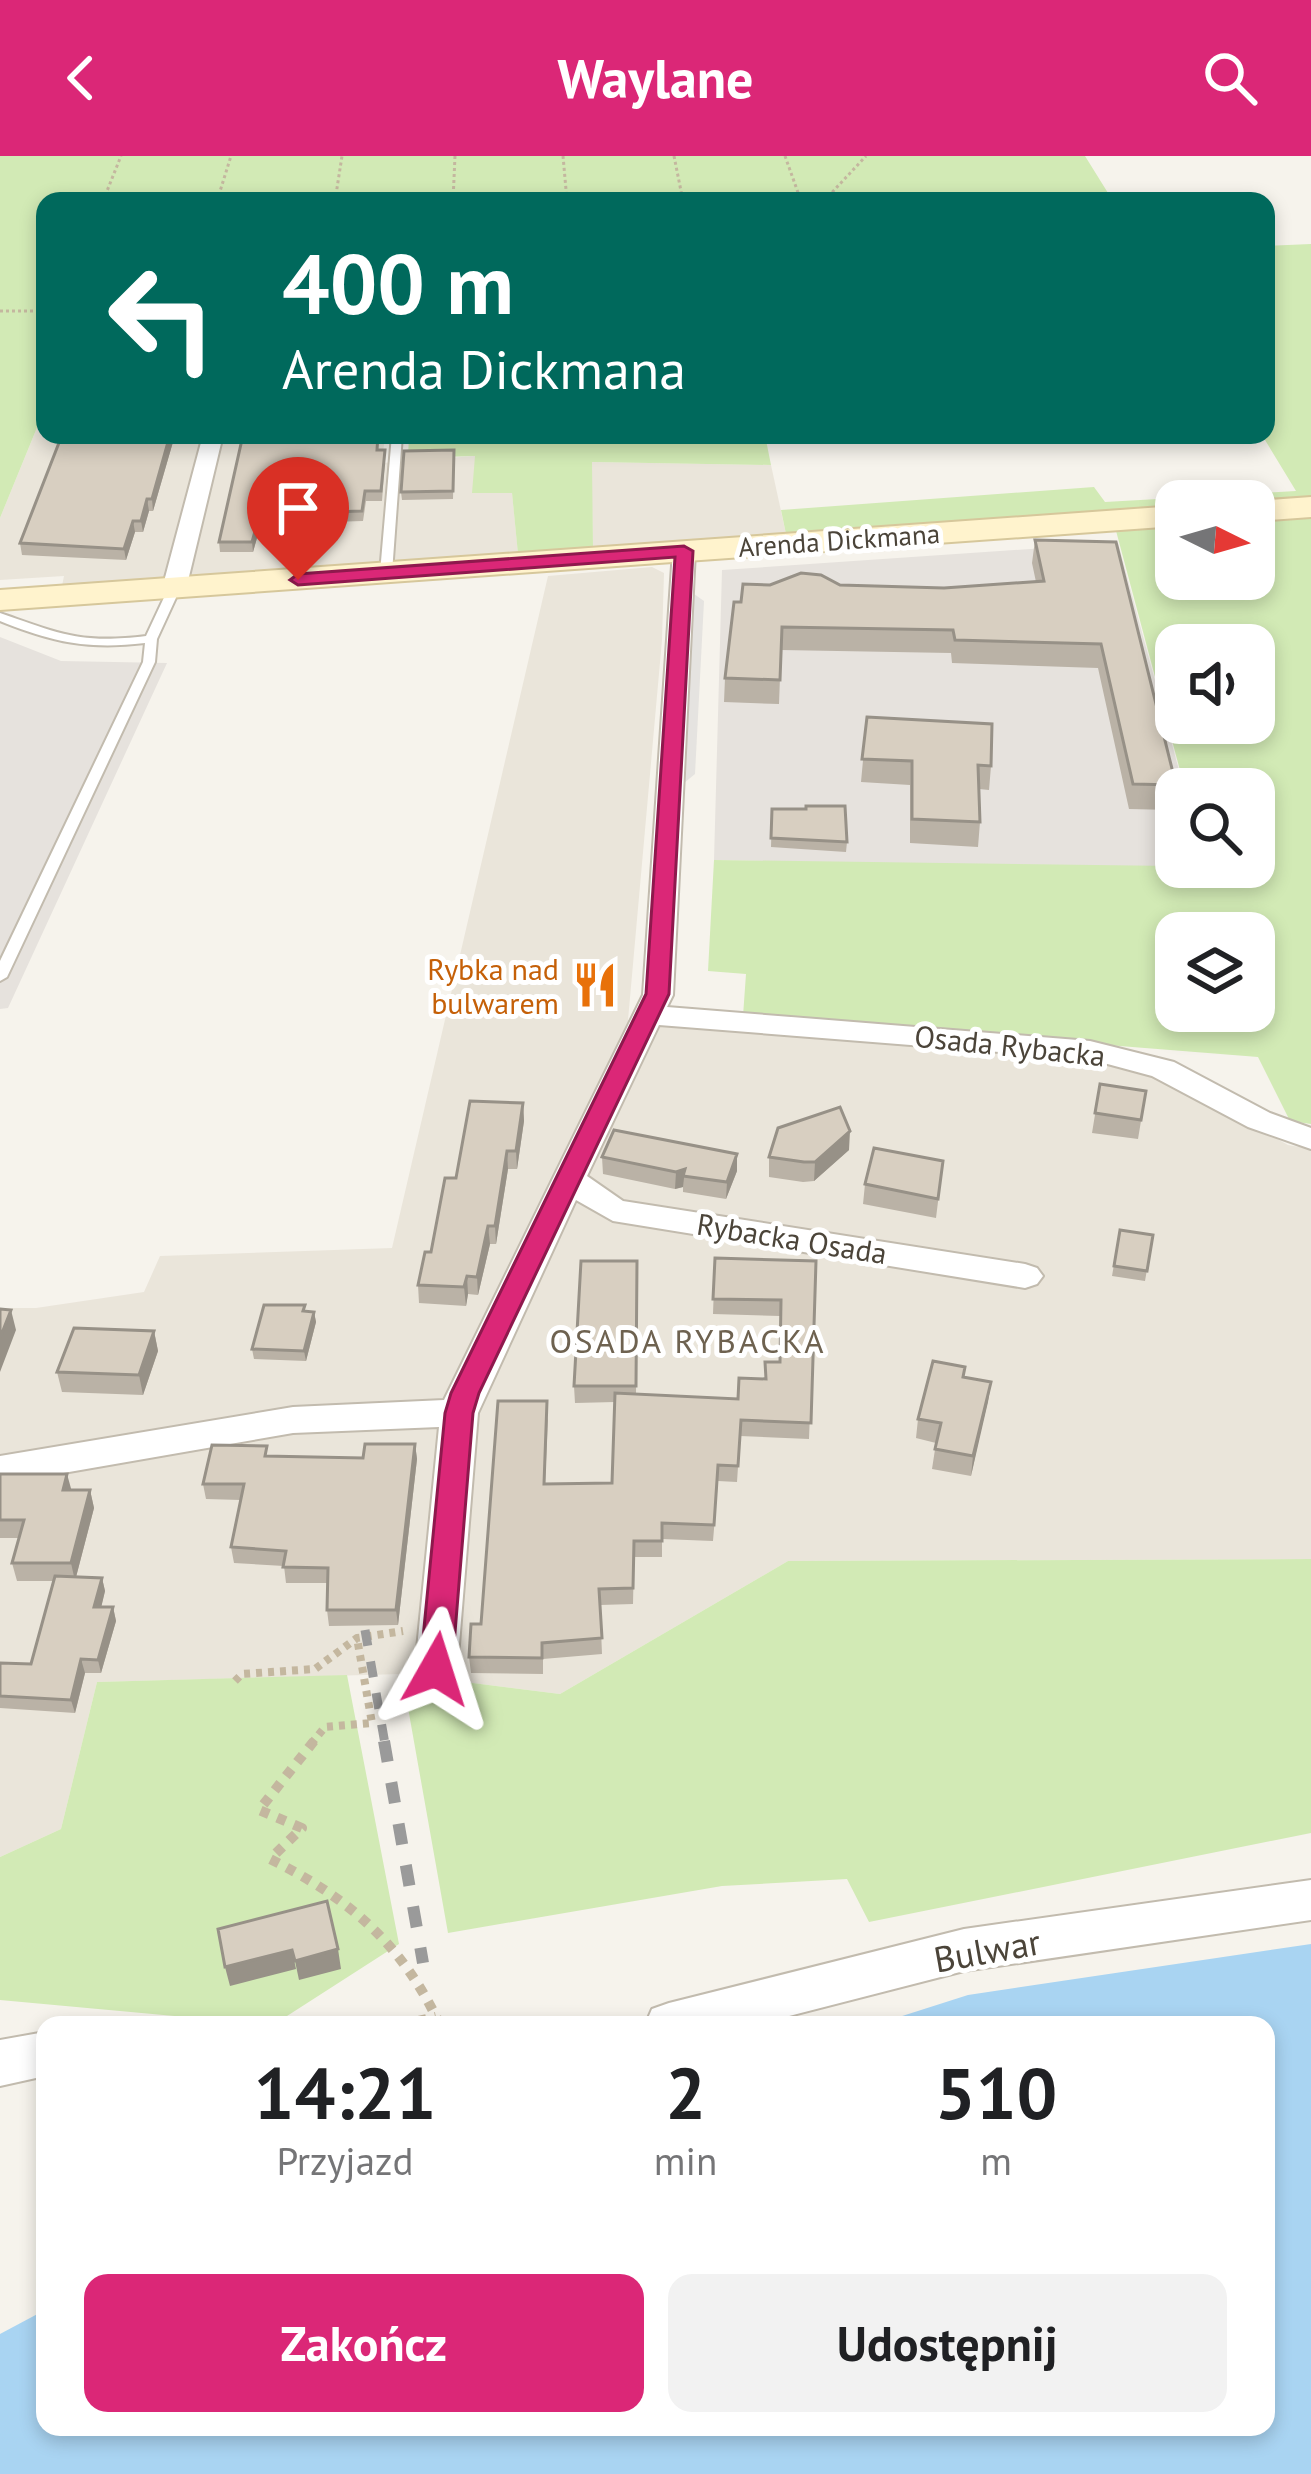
<!DOCTYPE html>
<html lang="pl">
<meta charset="utf-8">
<style>
:root{--surface:#fff;--page:#f2f2f2;--text:#202124;--muted:#757577;--accent:#db2777}
body{margin:0;font-family:"PT Sans",sans-serif;background:var(--page);color:var(--text);height:100vh;display:flex;flex-direction:column;font-size:45px;white-space:nowrap}
*{box-sizing:border-box;margin:0}
p{font-size:39px;color:var(--muted)}
.icon{flex:none;width:66px;height:66px;fill:none;stroke:currentColor;stroke-width:2;stroke-linecap:round;stroke-linejoin:round}
.map{position:relative;flex:1;overflow:hidden}
.details{position:absolute;left:36px;top:1860px;width:1239px;height:420px;display:flex;flex-direction:column;background:var(--surface);border-radius:24px;box-shadow:0 6px 18px #0003}
.details>*{flex:none}
.banner{position:absolute;left:36px;top:36px;width:1239px;height:252px;border-radius:24px;box-shadow:0 6px 18px #0003;background:#00695c;color:#fff;overflow:hidden}
.needle{width:78px;rotate:95deg}
.controls{position:absolute;left:1155px;top:324px;display:grid;gap:24px}
.controls a{display:grid;place-items:center;width:120px;height:120px;border-radius:24px;background:var(--surface);box-shadow:0 6px 18px #0003;font-size:60px}
.pin{position:absolute;display:grid;place-items:center;width:102px;height:102px;color:#fff;margin:-123px -51px;border-radius:50% 50% 50% 0;rotate:-45deg;box-shadow:0 0 12px #0007}
.pin .icon{rotate:45deg}
.me{position:absolute;width:132px;margin:-66px;rotate:6deg;stroke-linejoin:round;filter:drop-shadow(0 0 9px #0008)}
.turn{display:flex;align-items:center;gap:42px;height:252px;padding:0 48px;font-size:54px}
.turn .icon{width:156px;height:156px;stroke-width:2.5}
.turn b{display:block;font-size:84px;line-height:102px}
.eta{display:flex;justify-content:space-evenly;align-items:center;height:204px;text-align:center}
.eta b{font-size:72px;font-weight:700;line-height:84px}
.cta{display:flex;gap:24px;margin-top:auto;padding:24px 48px}
.cta a{flex:1;height:138px;border-radius:24px;background:var(--accent);color:#fff;font-size:48px;font-weight:700;line-height:138px;text-align:center}
.cta a+a{background:var(--page);color:var(--text)}
header{display:flex;justify-content:space-between;align-items:center;height:156px;padding:0 48px;background:var(--accent);color:#fff;font-size:54px;font-weight:700}
.map>svg:first-child{display:block}
.residential{fill:#eae5da}
.industrial{fill:#e6e2dd}
.green{fill:#d2eab5;fill-rule:evenodd}
.parking{fill:#e5e3e0}
.water{fill:#a9d4f2}
.lines{fill:none;stroke-linecap:round;stroke-linejoin:round}
.lane-casing{stroke:#c2bbae;stroke-width:4}
.street-casing{stroke:#c2bbae;stroke-width:4}
.secondary-casing{stroke:#d6c79b;stroke-width:4}
.path-far2{stroke:#c4b79f;stroke-width:3;stroke-dasharray:3 3;stroke-linecap:butt}
.path-far1{stroke:#c4b79f;stroke-width:8;stroke-dasharray:6 6;stroke-linecap:butt}
.path{stroke:#c4b79f;stroke-width:10;stroke-dasharray:9 9;stroke-linecap:butt}
.lane{fill:#fff;fill-rule:evenodd}
.street{fill:#fff;fill-rule:evenodd}
.secondary{fill:#fff3cd;fill-rule:evenodd}
.rail-far1{stroke:#9a9a9a;stroke-width:9;stroke-dasharray:16 16;stroke-linecap:butt}
.rail{stroke:#9a9a9a;stroke-width:12;stroke-dasharray:21 21;stroke-linecap:butt}
.wall{fill:#bab2a6}
.shaded-wall{fill:#979187}
.building{fill:#d8cfc1;stroke:#979187;stroke-width:3}
.route{fill:#db2777;stroke:#8e194d;stroke-width:3}
.labels{text-anchor:middle;dominant-baseline:central;stroke-width:10;stroke-linejoin:round;paint-order:stroke}
.far-street-label{font-size:27px;fill:#4b4439;stroke:#fff}
.food-label{font-size:30px;fill:#c56008;stroke:#fff;text-anchor:end}
.street-label{font-size:30px;fill:#4b4439;stroke:#fff}
.neighbourhood-label{font-size:33px;letter-spacing:3px;fill:#6e6250;stroke:#fff}
.near-street-label{font-size:36px;fill:#4b4439;stroke:#fff}
</style>
<header><svg class="icon" aria-label="back" viewBox="0 0 24 24"><path d="M15 5l-7 7 7 7"/></svg>Waylane<svg class="icon" aria-label="search" viewBox="0 0 24 24"><circle cx="10" cy="10" r="6"/><path d="M15 15l6 6"/></svg></header>
<div class="map">
<svg width="1311" height="2318" viewBox="0 0 1311 2318">
<rect width="100%" height="100%" fill="#f6f3ec"/>
<path class="residential" d="M 45,252 L 45,279 L 385,279 L 382,307 L 475,300 L 512,336 L 518,398 L 62,430 L 64,420 L 0,424 L 0,362 Z
M 591,306 L 771,309 L 786,378 L 593,392 Z
M 652,411 L 664,417 L 662,484 L 628,864 L 1089,902 L 1137,913 L 1183,931 L 1288,989 L 1311,993 L 1311,1403 L 788,1405 L 560,1538 L 402,1518 L 97,1526 L 61,1673 L 0,1701 L 0,1152 L 36,1152 L 144,1136 L 160,1100 L 392,1092 L 548,420 Z"/>
<path class="industrial" d="M 1118,387 L 1184,633 L 1176,633 L 1176,711 L 1206,714 L 714,704 L 722,414 Z
M 0,481 L 61,505 L 167,507 L 8,852 L 0,853 Z"/>
<path class="green" d="M 0,0 L 1085,0 L 1113,45 L 45,45 L 45,252 L 0,362 Z
M 1311,88 L 1311,343 L 1176,345 L 1176,353 L 786,378 L 781,354 L 1094,331 L 1105,346 L 1296,335 L 1262,279 L 1266,279 L 1266,90 Z
M 409,279 L 765,279 L 771,309 L 592,306 L 593,392 L 518,398 L 512,337 L 472,337 L 475,300 L 408,302 Z
M 1311,358 L 1311,968 L 1290,965 L 1258,901 L 743,860 L 746,818 L 708,815 L 714,704 L 1254,711 L 1254,633 L 1185,633 L 1115,371 L 1176,367 L 1176,423 L 1254,423 L 1254,362 ZM 1176,489 L 1254,489 L 1254,567 L 1176,567 ZM 1176,777 L 1254,777 L 1254,855 L 1176,855 Z
M 1311,1403 L 1311,1677 L 869,1766 L 847,1723 L 722,1730 L 448,1777 L 402,1518 L 560,1538 L 788,1405 Z
M 347,1519 L 399,1788 L 273,1869 L 0,1844 L 0,1701 L 61,1673 L 97,1526 Z"/>
<path class="parking" d="M 694,438 L 704,445 L 695,618 L 684,627 Z"/>
<path class="water" d="M 1311,1788 L 1311,2318 L 0,2318 L 0,2178 L 45,2154 L 45,2271 L 1266,2271 L 1266,1869 L 874,1869 L 968,1839 Z"/>
<g class="lines">
<g class="lane-casing">
<path id="lane" d="M 392,279 L 402,279 L 392,417 L 386,420 L 380,417 Z
M 174,430 L 180,433 L 157,483 L 155,506 L 7,821 L 0,825 L 0,805 L 143,506 L 145,487 C 88,494 52,486 0,465 L 0,457 C 61,478 80,488 146,480 L 168,433 Z"/>
</g>
<g class="street-casing">
<path id="street" d="M 203,279 L 223,279 L 186,433 L 174,440 L 162,433 Z
M 684,388 L 695,395 L 673,839 L 667,851 L 1090,885 L 1174,906 L 1270,957 L 1311,972 L 1311,993 L 1248,971 L 1152,920 L 1089,903 L 659,869 L 587,1020 L 623,1045 L 1025,1108 L 1037,1112 L 1043,1120 L 1037,1128 L 1025,1132 L 613,1065 L 576,1044 L 478,1257 L 457,1513 L 451,1525 L 436,1530 L 421,1525 L 415,1513 L 439,1271 L 293,1277 L 0,1328 L 0,1300 L 293,1251 L 444,1244 L 643,839 L 673,395 Z
M 1311,1724 L 1311,1764 L 964,1815 L 754,1869 L 645,1869 L 652,1853 L 669,1847 L 964,1773 Z
M 45,1876 L 45,1920 L 0,1930 L 0,1884 Z"/>
</g>
<g class="secondary-casing">
<path id="secondary" d="M 1311,341 L 1311,361 L 1254,365 L 1254,345 Z
M 1176,350 L 1176,370 L 0,454 L 0,434 Z"/>
</g>
<path class="path-far2" d="M 563,0 L 567,45
M 674,0 L 683,45
M 785,0 L 801,45
M 103,45 L 121,0
M 217,45 L 231,0
M 335,45 L 342,0
M 453,45 L 455,0
M 824,45 L 866,0
M 0,155 L 45,155"/>
<path class="path-far1" d="M 235,1525 L 242,1518 L 315,1513 L 357,1482 L 403,1475
M 311,1588 L 325,1571 L 372,1567 L 357,1482"/>
<path class="path" d="M 314,1585 L 259,1654 L 302,1672 L 270,1703 C 349,1742 402,1788 440,1869
M 400,1869 L 436,1861"/>
<use href="#lane" class="lane"/>
<use href="#street" class="street"/>
<use href="#secondary" class="secondary"/>
<path class="rail-far1" d="M 365,1474 L 385,1588"/>
<path class="rail" d="M 384,1585 L 423,1807"/>
</g>
<path class="wall" d="M 175,279 L 153,355 L 149,355 L 143,376 L 135,376 L 126,404 L 22,399 L 20,387 Z
M 243,279 L 379,294 L 385,304 L 382,345 L 366,345 L 363,365 L 330,366 L 329,356 L 332,335 L 270,336 L 253,396 L 220,396 L 219,386 Z
M 454,294 L 453,343 L 402,344 L 401,336 Z
M 1035,384 L 1116,386 L 1176,629 L 1172,654 L 1129,653 L 1098,512 L 952,507 L 951,497 L 781,494 L 779,548 L 724,546 L 725,522 L 734,446 L 840,429 L 944,432 L 1036,426 L 1032,407 Z
M 867,561 L 991,610 L 989,634 L 979,633 L 980,666 L 978,691 L 910,687 L 910,629 L 861,626 Z
M 772,653 L 806,653 L 847,686 L 846,696 L 771,691 Z
M 1100,928 L 1146,935 L 1138,983 L 1092,977 Z
M 523,947 L 524,965 L 517,1013 L 508,1013 L 496,1088 L 490,1088 L 478,1139 L 468,1138 L 466,1150 L 419,1147 L 418,1129 L 456,1022 Z
M 849,994 L 814,1025 L 803,1026 L 769,1021 L 769,1001 Z
M 737,998 L 737,1015 L 726,1043 L 683,1036 L 683,1031 L 675,1033 L 603,1018 L 602,1001 Z
M 943,1005 L 936,1062 L 863,1048 L 865,1028 Z
M 1120,1074 L 1153,1079 L 1145,1125 L 1112,1120 Z
M 715,1102 L 816,1105 L 809,1283 L 740,1280 L 737,1326 L 718,1325 L 713,1385 L 662,1383 L 662,1401 L 634,1401 L 633,1448 L 600,1449 L 602,1498 L 543,1503 L 543,1518 L 471,1517 L 469,1501 L 548,1261 L 545,1328 L 612,1327 L 615,1246 L 575,1247 L 574,1230 L 637,1105 L 636,1238 L 738,1243 L 765,1223 L 779,1206 L 780,1160 L 713,1158 Z
M 314,1156 L 316,1166 L 306,1205 L 254,1203 L 252,1193 Z
M 154,1175 L 158,1195 L 143,1239 L 62,1236 L 57,1216 Z
M 965,1211 L 964,1222 L 991,1226 L 971,1320 L 932,1313 L 936,1287 L 916,1282 L 918,1263 Z
M 415,1288 L 417,1303 L 398,1469 L 329,1470 L 327,1454 L 328,1427 L 286,1427 L 284,1410 L 234,1407 L 231,1391 L 241,1344 L 206,1343 L 203,1328 L 269,1300 L 363,1302 Z
M 0,1318 L 71,1334 L 90,1334 L 94,1352 L 76,1421 L 102,1422 L 105,1435 L 101,1451 L 113,1451 L 116,1465 L 101,1517 L 85,1517 L 75,1557 L 0,1552 L 0,1507 L 31,1508 L 54,1425 L 17,1425 L 12,1407 L 19,1382 L 0,1382 Z"/>
<path class="shaded-wall" d="M 170,279 L 175,279 L 153,355 L 152,343 Z
M 269,326 L 270,336 L 253,396 L 252,386 Z
M 147,343 L 149,355 L 143,376 L 141,365 Z
M 133,365 L 135,376 L 126,404 L 124,393 Z
M 523,947 L 524,965 L 517,1013 L 516,995 Z
M 850,975 L 849,994 L 814,1025 L 815,1006 Z
M 507,995 L 508,1013 L 496,1088 L 495,1070 Z
M 737,998 L 737,1015 L 726,1043 L 727,1026 Z
M 685,1013 L 683,1031 L 675,1033 L 676,1016 Z
M 488,1070 L 490,1088 L 478,1139 L 477,1121 Z
M 467,1120 L 468,1138 L 466,1150 L 464,1131 Z
M 11,1154 L 16,1174 L 0,1216 L 0,1182 Z
M 314,1156 L 316,1166 L 306,1205 L 304,1195 Z
M 154,1175 L 158,1195 L 143,1239 L 139,1219 Z
M 991,1226 L 988,1246 L 971,1320 L 973,1300 Z
M 415,1288 L 417,1303 L 398,1469 L 396,1454 Z
M 67,1318 L 72,1336 L 63,1334 Z
M 90,1334 L 94,1352 L 75,1425 L 71,1407 Z
M 102,1422 L 105,1435 L 98,1465 L 94,1451 Z
M 113,1451 L 116,1465 L 101,1517 L 98,1504 Z
M 81,1503 L 85,1517 L 75,1557 L 71,1544 Z
M 338,1793 L 341,1813 L 299,1824 L 295,1805 Z
M 292,1794 L 296,1813 L 230,1830 L 225,1811 Z"/>
<path class="building" d="M 62,279 L 170,279 L 152,343 L 147,343 L 141,365 L 133,365 L 124,393 L 20,387 Z
M 243,279 L 378,279 L 377,294 L 385,294 L 381,335 L 365,335 L 362,355 L 329,356 L 334,325 L 269,326 L 252,386 L 219,386 Z
M 454,294 L 453,335 L 401,336 L 404,295 Z
M 1035,384 L 1116,386 L 1176,629 L 1133,628 L 1101,488 L 955,484 L 953,474 L 782,471 L 780,524 L 725,522 L 734,446 L 741,446 L 743,428 L 770,429 L 801,417 L 821,419 L 840,429 L 944,432 L 1044,425 Z
M 867,561 L 992,568 L 991,610 L 978,609 L 980,666 L 912,663 L 912,605 L 862,603 Z
M 806,650 L 845,650 L 847,686 L 771,682 L 772,653 L 806,653 Z
M 1100,928 L 1146,935 L 1141,964 L 1095,957 Z
M 470,945 L 523,947 L 516,995 L 507,995 L 495,1070 L 488,1070 L 477,1121 L 467,1120 L 464,1131 L 418,1129 L 425,1096 L 431,1096 L 445,1022 L 456,1022 Z
M 840,951 L 850,975 L 815,1006 L 804,1006 L 769,1001 L 778,972 Z
M 614,974 L 737,998 L 727,1026 L 683,1020 L 685,1013 L 676,1016 L 602,1001 Z
M 874,992 L 943,1005 L 938,1043 L 865,1028 Z
M 1120,1074 L 1153,1079 L 1147,1115 L 1114,1110 Z
M 715,1102 L 816,1105 L 811,1267 L 741,1264 L 738,1310 L 718,1309 L 714,1369 L 662,1367 L 662,1385 L 634,1385 L 633,1432 L 599,1433 L 602,1482 L 542,1487 L 542,1502 L 469,1501 L 471,1468 L 481,1468 L 498,1245 L 547,1245 L 544,1328 L 612,1327 L 615,1237 L 738,1243 L 739,1222 L 766,1223 L 765,1206 L 780,1206 L 781,1144 L 713,1143 Z
M 581,1105 L 637,1105 L 636,1230 L 574,1230 Z
M 264,1149 L 305,1149 L 303,1155 L 314,1156 L 304,1195 L 252,1193 Z
M 0,1153 L 11,1154 L 0,1182 Z
M 74,1172 L 154,1175 L 139,1219 L 57,1216 Z
M 933,1205 L 965,1211 L 963,1221 L 991,1226 L 973,1300 L 935,1293 L 941,1267 L 918,1263 Z
M 365,1288 L 415,1288 L 396,1454 L 327,1454 L 328,1412 L 283,1411 L 286,1395 L 231,1391 L 244,1328 L 203,1328 L 212,1289 L 267,1290 L 265,1300 L 363,1302 Z
M 0,1318 L 67,1318 L 63,1334 L 90,1334 L 71,1407 L 12,1407 L 24,1364 L 0,1364 Z
M 55,1420 L 102,1422 L 94,1451 L 113,1451 L 98,1504 L 81,1503 L 71,1544 L 0,1540 L 0,1507 L 31,1508 Z
M 327,1745 L 338,1793 L 295,1805 L 292,1794 L 225,1811 L 218,1773 Z"/>
<path class="route" d="M 684,390 L 693,395 L 669,838 L 479,1237 L 473,1257 L 452,1513 L 447,1522 L 436,1526 L 425,1522 L 420,1513 L 445,1257 L 451,1237 L 646,838 L 675,401 L 298,429 L 290,424 L 298,418 Z"/>
<defs>
<g id="restaurant-bare" transform="scale(3.6)"><path d="M-5-6h1v4h1v-4h1v4h1v-4h1v5L-1.5 .5V6h-2V.5L-5-1ZM5-6V6H3V1.5H1.5Q1.5-4 5-6Z" fill="#e8710a" stroke="#fff" stroke-width="2.5" paint-order="stroke"/></g>
</defs>
<g fill-rule="evenodd">
<use href="#restaurant-bare" x="595" y="829"/>
</g>
<g class="labels">
<g class="far-street-label">
<text transform="translate(839 384) rotate(-4)">Arenda Dickmana</text>
</g>
<g class="food-label">
<text x="559" y="812">Rybka nad<tspan x="559" dy="34">bulwarem</tspan></text>
</g>
<g class="street-label">
<text transform="translate(1010 889) rotate(6)">Osada Rybacka</text>
<text transform="translate(792 1082) rotate(9)">Rybacka Osada</text>
</g>
<g class="neighbourhood-label">
<text x="688" y="1184">OSADA RYBACKA</text>
</g>
<g class="near-street-label">
<text transform="translate(987 1794) rotate(-10)">Bulwar</text>
</g>
</g>
</svg>
<div class="controls">
<a><svg class="needle" viewBox="-14 -14 28 28"><path d="M0-13l5 13h-10z" fill="#e53935"/><path d="M0 13l5-13h-10z" fill="#757577"/></svg></a>
<a><svg class="icon" aria-label="sound" viewBox="0 0 24 24"><path d="M4 9h4l5-4v14l-5-4H4zM17 9q2 3 0 6"/></svg></a>
<a><svg class="icon" aria-label="search" viewBox="0 0 24 24"><circle cx="10" cy="10" r="6"/><path d="M15 15l6 6"/></svg></a>
<a><svg class="icon" aria-label="layers" viewBox="0 0 24 24"><path d="M12 4l9 5-9 5-9-5zM3 14l9 5 9-5"/></svg></a>
</div>
<div class="pin" style="left:298px;top:424px;background:#d93025"><svg class="icon" aria-label="arrive" viewBox="0 0 24 24"><path d="M6 21V4h12l-3 4 3 4H6"/></svg></div>
<svg class="me" style="left:436px;top:1513px" viewBox="-20 -20 40 40"><path d="M0-17L14 15 0 8-14 15z" fill="#db2777" stroke="#fff" stroke-width="4"/></svg>
<div class="banner">
<div class="turn"><svg class="icon" aria-label="left" viewBox="0 0 24 24"><path d="M17 20v-9H6M10 6l-5 5 5 5"/></svg><div><b>400 m</b>Arenda Dickmana</div></div>
</div>
<section class="details">
<div class="eta">
<div><b>14:21</b><p>Przyjazd</p></div>
<div><b>2</b><p>min</p></div>
<div><b>510</b><p>m</p></div>
</div>
<div class="cta"><a>Zakończ</a><a>Udostępnij</a></div>
</section>
</div>
